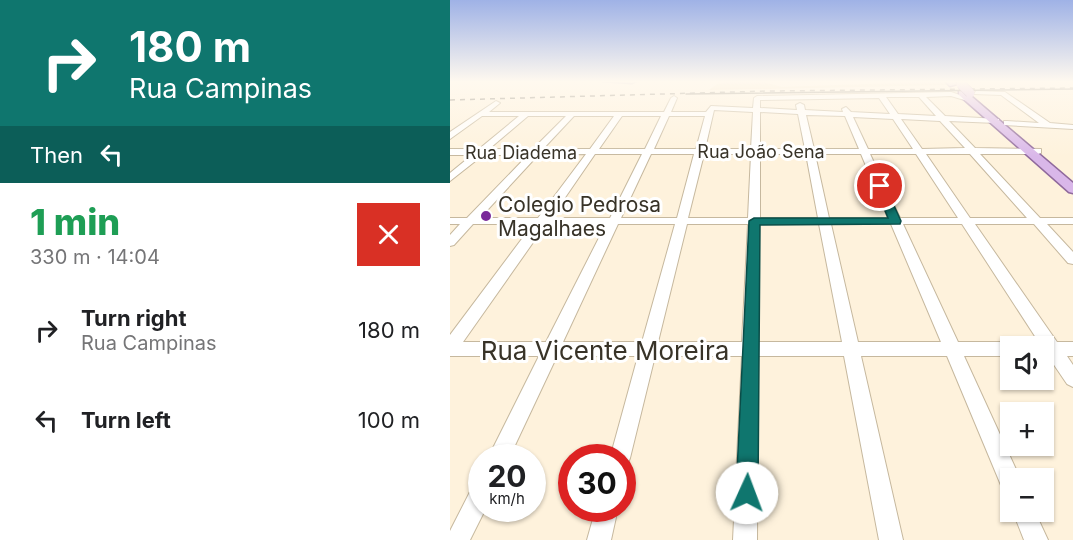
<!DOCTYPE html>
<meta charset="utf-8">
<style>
:root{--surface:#fff;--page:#f2f2f2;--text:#202124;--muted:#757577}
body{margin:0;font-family:Inter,sans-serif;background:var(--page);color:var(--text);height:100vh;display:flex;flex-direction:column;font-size:22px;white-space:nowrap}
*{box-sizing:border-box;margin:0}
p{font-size:20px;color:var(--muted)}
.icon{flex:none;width:33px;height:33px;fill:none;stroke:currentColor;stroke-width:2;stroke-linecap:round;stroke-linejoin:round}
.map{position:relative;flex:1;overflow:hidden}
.panel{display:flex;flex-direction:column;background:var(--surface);width:450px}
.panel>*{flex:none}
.hud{background:#0f766e;color:#fff;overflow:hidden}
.controls{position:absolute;left:550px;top:336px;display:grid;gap:12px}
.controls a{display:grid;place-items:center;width:54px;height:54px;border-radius:0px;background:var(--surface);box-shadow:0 2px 4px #0004;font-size:30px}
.speed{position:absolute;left:18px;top:444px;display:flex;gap:12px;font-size:30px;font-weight:700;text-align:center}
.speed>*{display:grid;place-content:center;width:78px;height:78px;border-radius:50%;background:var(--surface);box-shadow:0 2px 4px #0004;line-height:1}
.speed small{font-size:15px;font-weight:400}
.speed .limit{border:9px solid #d22;background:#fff;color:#111}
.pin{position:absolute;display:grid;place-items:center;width:51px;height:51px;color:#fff;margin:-26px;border:3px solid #fff;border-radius:50%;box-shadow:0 2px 6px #0007}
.me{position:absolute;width:66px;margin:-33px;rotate:2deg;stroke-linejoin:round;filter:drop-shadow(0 0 4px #0008)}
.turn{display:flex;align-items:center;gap:21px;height:126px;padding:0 30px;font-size:27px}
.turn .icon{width:78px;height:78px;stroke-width:2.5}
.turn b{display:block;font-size:42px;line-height:51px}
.then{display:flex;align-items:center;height:57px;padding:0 30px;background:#0003;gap:12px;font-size:22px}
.round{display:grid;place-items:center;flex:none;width:63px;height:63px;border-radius:0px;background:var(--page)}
.overview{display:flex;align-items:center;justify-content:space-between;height:102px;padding:0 30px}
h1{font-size:36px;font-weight:800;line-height:45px;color:#1e9e55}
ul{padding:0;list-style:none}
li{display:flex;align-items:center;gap:18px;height:90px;padding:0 30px}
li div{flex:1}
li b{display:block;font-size:22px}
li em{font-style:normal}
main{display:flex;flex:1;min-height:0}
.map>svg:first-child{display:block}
.green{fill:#f0ddb9}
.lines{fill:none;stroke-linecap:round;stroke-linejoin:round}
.minor-casing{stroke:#c6b89e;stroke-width:2}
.major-casing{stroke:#906a9c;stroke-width:3}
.minor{fill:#fff;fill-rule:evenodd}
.major{fill:#d9b7e9;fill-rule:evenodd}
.tram{stroke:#6d6659;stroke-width:1.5}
.rail{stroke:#6d6659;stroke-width:1.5;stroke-dasharray:5 5;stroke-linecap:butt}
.major-bridge-casing{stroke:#906a9c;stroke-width:10;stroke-linecap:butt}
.major-bridge{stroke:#d9b7e9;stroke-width:9}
.route{fill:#0f766e;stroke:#0a4d48;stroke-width:1.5}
.poi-dot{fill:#79299a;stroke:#fff;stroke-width:2}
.labels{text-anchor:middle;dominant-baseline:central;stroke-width:6;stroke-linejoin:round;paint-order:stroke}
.far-street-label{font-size:18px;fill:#383328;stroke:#fff}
.poi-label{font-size:21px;fill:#383328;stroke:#fff;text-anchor:start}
.near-street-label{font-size:26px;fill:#383328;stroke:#fff}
</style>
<main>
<section class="panel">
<div class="hud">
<div class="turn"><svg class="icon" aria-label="right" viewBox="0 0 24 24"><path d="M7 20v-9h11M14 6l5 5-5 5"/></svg><div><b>180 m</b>Rua Campinas</div></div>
<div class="then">Then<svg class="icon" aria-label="left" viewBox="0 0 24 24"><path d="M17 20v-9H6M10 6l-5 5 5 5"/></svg></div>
</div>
<div class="overview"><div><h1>1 min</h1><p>330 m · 14:04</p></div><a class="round" style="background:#d93025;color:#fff"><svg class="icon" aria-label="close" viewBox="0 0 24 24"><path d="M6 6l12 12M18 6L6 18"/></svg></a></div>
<ul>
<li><svg class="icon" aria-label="right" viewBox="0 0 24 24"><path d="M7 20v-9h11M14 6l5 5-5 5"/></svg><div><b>Turn right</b><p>Rua Campinas</p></div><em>180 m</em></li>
<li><svg class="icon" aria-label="left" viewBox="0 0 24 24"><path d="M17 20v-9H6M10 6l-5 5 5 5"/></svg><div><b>Turn left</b></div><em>100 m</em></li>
</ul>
</section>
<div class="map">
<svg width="623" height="540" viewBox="0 0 623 540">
<rect width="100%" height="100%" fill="#fef2dc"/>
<path class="green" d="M 283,81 L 310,81 L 332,87 L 494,81 L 498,85 L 259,90 L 267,84 Z"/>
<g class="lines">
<g class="minor-casing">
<path id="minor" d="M 526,91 L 555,92 L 600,123 L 623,125 L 623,129 L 554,125 L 554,121 L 557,121 L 589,123 L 551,95 L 524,94 Z
M 501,92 L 525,100 L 521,102 L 501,96 L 476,97 L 495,116 L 549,119 L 549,123 L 546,123 L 499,121 L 525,148 L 591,149 L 591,153 L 588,154 L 530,154 L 590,218 L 623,218 L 623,224 L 597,224 L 623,252 L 623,264 L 618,263 L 584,224 L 525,224 L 607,342 L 623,342 L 623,356 L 617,356 L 623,365 L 623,387 L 617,384 L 598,356 L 594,355 L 594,346 L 589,346 L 590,344 L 512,224 L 453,224 L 508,342 L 561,342 L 568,346 L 561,346 L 561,356 L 514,356 L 570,478 L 561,478 L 561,493 L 553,490 L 497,356 L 411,356 L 453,540 L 429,540 L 394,356 L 308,356 L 307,540 L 283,540 L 292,356 L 205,356 L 180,458 L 177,465 L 172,467 L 172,458 L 160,458 L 188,356 L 107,356 L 59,458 L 38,458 L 89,356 L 0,356 L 0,335 L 83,224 L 23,224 L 4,245 L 0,246 L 0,235 L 10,224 L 0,224 L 0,218 L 17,218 L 78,155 L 33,155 L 0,181 L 0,173 L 22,155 L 0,155 L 0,149 L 29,149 L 69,116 L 32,116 L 0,139 L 0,132 L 46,101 L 50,103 L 39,112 L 214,112 L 221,98 L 224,96 L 227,98 L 221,112 L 256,112 L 261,106 L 303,108 L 304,98 L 307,96 ZM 436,97 L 469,97 L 486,116 L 448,114 ZM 429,98 L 440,114 L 401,112 L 396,107 L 392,109 L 393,112 L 355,110 L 354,105 L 350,103 L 346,105 L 347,110 L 310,108 L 310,100 ZM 264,110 L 303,112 L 301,149 L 255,149 ZM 310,112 L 348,114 L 355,149 L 310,149 ZM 356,115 L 395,116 L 409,149 L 364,149 ZM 78,116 L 116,116 L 83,149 L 39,149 ZM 124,116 L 164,116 L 140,149 L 93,149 ZM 172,116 L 211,116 L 195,149 L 149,149 ZM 219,116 L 255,116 L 246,149 L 204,149 ZM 403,117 L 443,119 L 463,149 L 418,149 ZM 451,119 L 490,121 L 515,148 L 472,149 ZM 136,154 L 88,218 L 30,218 L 88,155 ZM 145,154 L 192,154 L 160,218 L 101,218 ZM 201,154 L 244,154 L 227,218 L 171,218 ZM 254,154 L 301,154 L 298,218 L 238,218 ZM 310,154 L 356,154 L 368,218 L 310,218 ZM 365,154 L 411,154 L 438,218 L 379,218 ZM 420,154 L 466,154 L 508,218 L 450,218 ZM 476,154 L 520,154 L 577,218 L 520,218 ZM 96,224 L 156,224 L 96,342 L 13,342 ZM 168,224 L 225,224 L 192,342 L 113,342 ZM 237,224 L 298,224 L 292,342 L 208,342 ZM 309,224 L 369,224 L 392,342 L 308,342 ZM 381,224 L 441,224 L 491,342 L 408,342 Z
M 32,481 L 32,508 L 36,508 L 20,540 L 0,540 L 0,531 L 24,484 Z
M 146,508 L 168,508 L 161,540 L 137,540 Z
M 563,512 L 585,512 L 598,540 L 574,540 Z"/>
</g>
<g class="major-casing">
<path id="major" d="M 153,81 L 186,81 L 182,83 Z
M 495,81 L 504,81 L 507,84 L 500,86 Z
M 509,91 L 515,91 L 623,183 L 623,193 L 619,192 L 509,95 Z"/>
</g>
<use href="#minor" class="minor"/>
<use href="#major" class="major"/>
<path class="tram" d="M 236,94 L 623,89"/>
<path class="rail" d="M 0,100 L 318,91 L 623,88"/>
<g class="major-bridge-casing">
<path id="major-bridge" d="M 511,84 L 520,93"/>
</g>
<use href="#major-bridge" class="major-bridge"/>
</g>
<linearGradient id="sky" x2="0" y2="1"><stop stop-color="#9fb2e6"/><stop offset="0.52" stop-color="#fff9ef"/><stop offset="1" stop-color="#fff9ef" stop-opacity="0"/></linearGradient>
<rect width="623" height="157" fill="url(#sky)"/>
<path class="route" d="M 430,183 L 435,186 L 451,221 L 450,224 L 310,225 L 308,493 L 305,500 L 297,504 L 289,500 L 286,493 L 299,221 L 304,218 L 438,218 L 425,186 Z"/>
<circle class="poi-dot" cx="36" cy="216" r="6"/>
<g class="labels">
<g class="far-street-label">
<text x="311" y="151">Rua João Sena</text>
<text x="71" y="152">Rua Diadema</text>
</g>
<g class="poi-label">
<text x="48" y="204">Colegio Pedrosa<tspan x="48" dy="24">Magalhaes</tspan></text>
</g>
<g class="near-street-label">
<text x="155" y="350">Rua Vicente Moreira</text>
</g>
</g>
</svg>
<div class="controls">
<a><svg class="icon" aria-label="sound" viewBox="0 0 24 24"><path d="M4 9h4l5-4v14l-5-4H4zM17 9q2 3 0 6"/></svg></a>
<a>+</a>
<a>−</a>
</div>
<div class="speed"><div>20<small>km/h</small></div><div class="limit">30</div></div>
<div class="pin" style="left:430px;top:186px;background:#d93025"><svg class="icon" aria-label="arrive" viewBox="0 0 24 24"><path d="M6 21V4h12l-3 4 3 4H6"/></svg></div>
<svg class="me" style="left:297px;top:493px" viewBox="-20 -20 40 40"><circle r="19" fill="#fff"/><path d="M0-13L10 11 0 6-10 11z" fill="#0f766e"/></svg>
</div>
</main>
